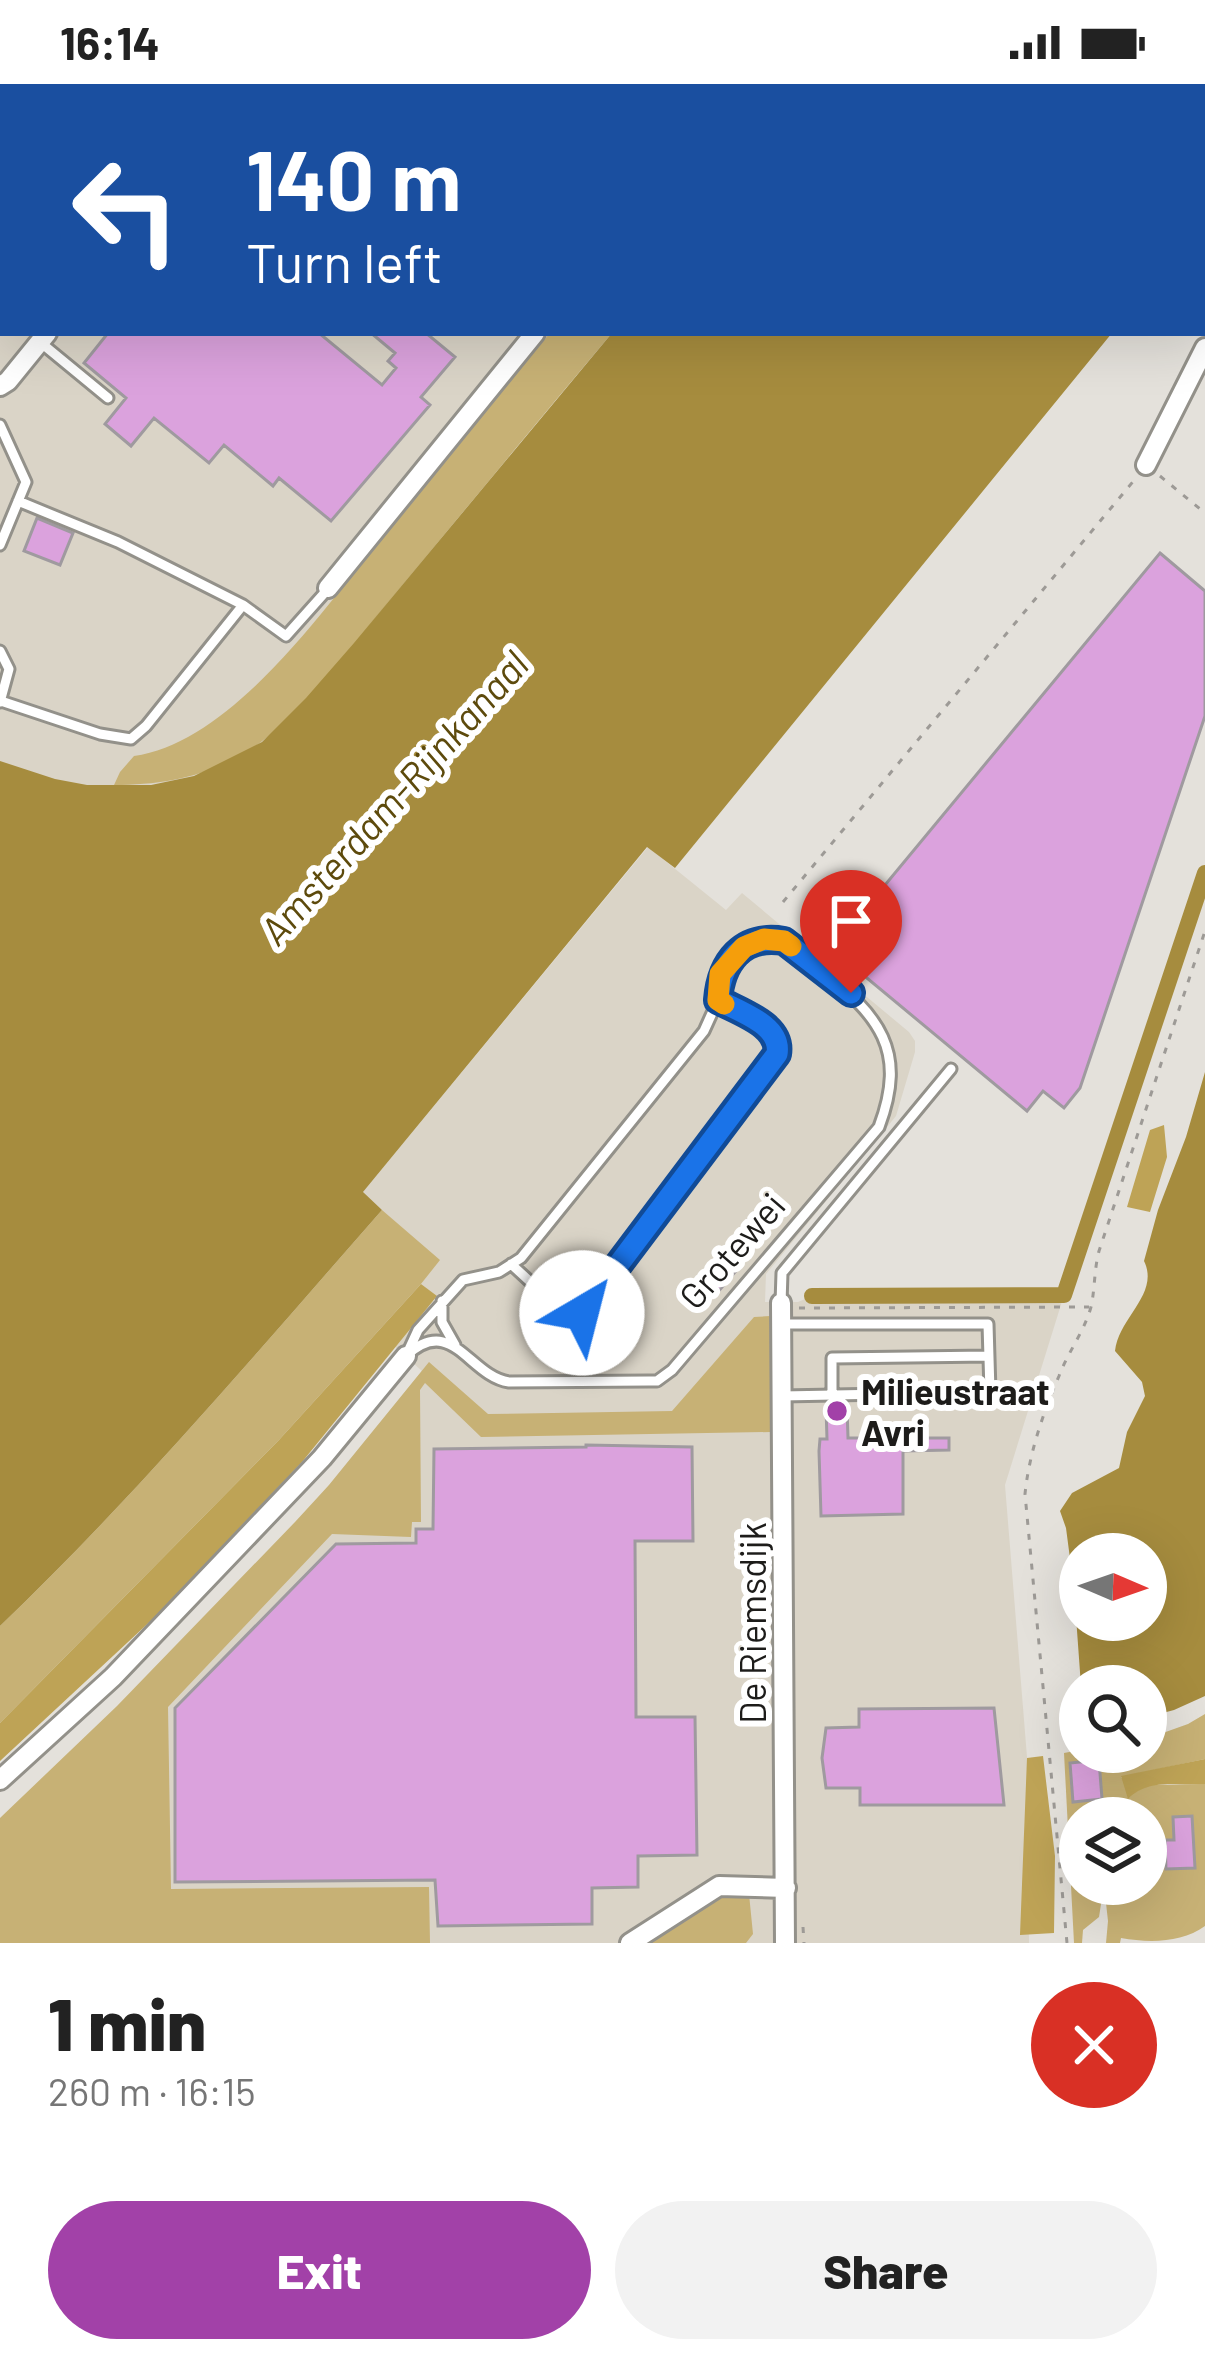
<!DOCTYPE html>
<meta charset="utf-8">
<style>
:root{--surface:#fff;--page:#f2f2f2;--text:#222;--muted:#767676;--accent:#a241a8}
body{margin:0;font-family:Barlow,sans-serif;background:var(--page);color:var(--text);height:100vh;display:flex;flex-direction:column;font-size:45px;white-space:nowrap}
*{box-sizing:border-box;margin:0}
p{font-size:39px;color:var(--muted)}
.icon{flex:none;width:66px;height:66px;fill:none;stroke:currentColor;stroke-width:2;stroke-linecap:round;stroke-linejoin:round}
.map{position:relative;height:1859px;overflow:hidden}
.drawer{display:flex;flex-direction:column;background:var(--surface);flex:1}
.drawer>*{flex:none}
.hud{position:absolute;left:0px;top:0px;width:1206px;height:252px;box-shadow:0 12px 48px #0002;background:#1a4fa0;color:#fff;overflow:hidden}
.needle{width:78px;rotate:92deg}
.buttons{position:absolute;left:1059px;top:1449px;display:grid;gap:24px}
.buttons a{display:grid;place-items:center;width:108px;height:108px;border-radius:50%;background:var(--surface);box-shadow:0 12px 48px #0002;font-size:60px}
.pin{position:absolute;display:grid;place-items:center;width:102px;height:102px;color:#fff;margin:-123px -51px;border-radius:50% 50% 50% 0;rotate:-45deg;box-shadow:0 0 12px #0007}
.pin .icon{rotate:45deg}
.me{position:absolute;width:132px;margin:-66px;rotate:37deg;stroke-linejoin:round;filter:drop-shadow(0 0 9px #0008)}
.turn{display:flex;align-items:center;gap:42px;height:252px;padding:0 48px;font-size:54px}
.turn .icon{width:156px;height:156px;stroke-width:2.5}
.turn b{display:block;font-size:84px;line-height:102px}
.round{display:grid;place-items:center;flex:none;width:126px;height:126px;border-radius:63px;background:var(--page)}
.summary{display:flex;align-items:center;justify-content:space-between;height:204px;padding:0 48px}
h1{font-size:72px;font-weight:800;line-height:90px}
.button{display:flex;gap:24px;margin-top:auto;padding:24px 48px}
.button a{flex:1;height:138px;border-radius:72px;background:var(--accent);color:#fff;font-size:48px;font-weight:800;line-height:138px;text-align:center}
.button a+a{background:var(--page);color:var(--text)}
.status{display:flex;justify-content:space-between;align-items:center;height:84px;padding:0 60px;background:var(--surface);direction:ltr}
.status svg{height:33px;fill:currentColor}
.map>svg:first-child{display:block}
.built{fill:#dad4c7}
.green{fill:#c7b175;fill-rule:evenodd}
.forest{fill:#bea356}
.water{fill:#a68c3e;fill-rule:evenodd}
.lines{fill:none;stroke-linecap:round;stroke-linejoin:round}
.stream{stroke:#a68c3e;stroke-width:4.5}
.canal{stroke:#a68c3e;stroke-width:16}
.building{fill:#dba2dd;stroke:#9f9a9f;stroke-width:3}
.service-casing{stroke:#93918a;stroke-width:15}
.minor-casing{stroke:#93918a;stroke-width:24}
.path{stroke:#9d9a96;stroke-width:3;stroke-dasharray:6 9;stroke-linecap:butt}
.service{stroke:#fff;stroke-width:9}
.minor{stroke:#fff;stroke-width:18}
.route-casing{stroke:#114b97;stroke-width:30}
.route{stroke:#1a73e8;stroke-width:21}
.slow{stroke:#f59e0b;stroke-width:21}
.poi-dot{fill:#a241a8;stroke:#fff;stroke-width:4.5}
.labels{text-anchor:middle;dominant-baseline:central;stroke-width:12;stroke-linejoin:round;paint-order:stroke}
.street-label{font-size:36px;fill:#1d1c1a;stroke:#fff}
.poi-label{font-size:36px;font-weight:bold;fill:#1d1c1a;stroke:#fff;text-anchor:start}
.water-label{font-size:39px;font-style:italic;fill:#5d4a0c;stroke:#fff}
</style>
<div class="status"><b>16:14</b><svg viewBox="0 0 49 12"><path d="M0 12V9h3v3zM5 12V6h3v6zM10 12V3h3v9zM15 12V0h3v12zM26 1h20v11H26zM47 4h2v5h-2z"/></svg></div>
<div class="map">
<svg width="1205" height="1859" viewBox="0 0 1205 1859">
<rect width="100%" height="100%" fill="#e4e1db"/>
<path class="built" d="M 0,0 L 784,0 L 782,3 L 3,3 L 3,249 L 577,249 L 292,677 L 0,726 Z
M 648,763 L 726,826 L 742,809 L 909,948 L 915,957 L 915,968 L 896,1032 L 766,1190 L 765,1218 L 798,1218 L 812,1212 L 1064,1211 L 1005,1401 L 1027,1673 L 1029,1859 L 137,1859 L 129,1636 L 329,1401 L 422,1287 L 394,1262 L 437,1213 L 421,1200 L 439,1176 L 362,1109 Z"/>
<path class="green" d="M 550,249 L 612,249 C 537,338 464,427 390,516 C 351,563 309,622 261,658 C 217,691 167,701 114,701 L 120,688 L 134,672 C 233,659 331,517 390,442 C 441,376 496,313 550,249 Z
M 382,1126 L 440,1176 L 421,1200 L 278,1357 L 0,1639 L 0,1542 C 136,1412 258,1267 382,1126 Z
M 770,1232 L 771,1348 L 481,1353 L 425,1299 L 420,1306 L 421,1438 L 412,1438 L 411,1453 L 332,1450 L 168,1623 L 171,1805 L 429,1803 L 430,1859 L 0,1859 L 0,1734 L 117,1622 L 295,1438 L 329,1401 L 429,1278 L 488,1330 L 672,1327 L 754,1233 Z
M 1205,1630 L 1205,1675 L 1121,1693 L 1135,1707 L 1149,1701 L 1205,1700 L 1205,1842 C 1182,1859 1149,1859 1121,1854 L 1120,1859 L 1106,1859 L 1108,1837 L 1104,1801 L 1099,1833 L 1083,1846 L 1082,1859 L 1074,1859 L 1064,1669 L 1080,1666 L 1146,1668 L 1146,1655 L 1188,1640 ZM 1080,1734 L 1146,1734 L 1146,1800 L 1080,1800 Z
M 732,1810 L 749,1810 L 753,1850 L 746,1859 L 648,1859 L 718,1813 Z"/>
<path class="forest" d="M 1164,1041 L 1167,1073 L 1150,1128 L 1127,1123 L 1150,1046 Z
M 421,1200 L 437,1212 L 302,1378 L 156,1532 L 0,1677 L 0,1639 L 278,1357 Z
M 1043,1672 L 1055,1772 L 1054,1849 L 1020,1851 L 1027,1674 Z
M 1205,1675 L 1205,1700 C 1179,1702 1148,1694 1128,1715 L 1121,1692 Z"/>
<path class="water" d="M 612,249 L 1112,249 L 675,784 L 647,763 L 363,1108 L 382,1126 C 258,1267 136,1412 0,1542 L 0,677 L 55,695 L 87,701 L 151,701 L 194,692 L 262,658 L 306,614 L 354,559 Z
M 1205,988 L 1205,1612 L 1174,1626 L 1159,1630 L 1146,1617 L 1146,1602 L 1081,1602 L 1074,1505 L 1066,1444 L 1060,1427 L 1072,1409 L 1119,1384 L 1127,1348 L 1145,1312 L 1142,1298 L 1115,1267 C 1119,1233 1160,1210 1144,1177 L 1158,1126 L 1186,1053 ZM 1146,1470 L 1146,1536 L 1080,1536 L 1080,1470 Z"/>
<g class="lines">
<path class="stream" d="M 322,0 L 323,3
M 188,3 L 191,0
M 659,3 L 662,0
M 0,228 L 3,224"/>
<path class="canal" d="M 812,1212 L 1064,1211 L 1205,789"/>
</g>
<path class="building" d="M 108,249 L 319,249 L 382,301 L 396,284 L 388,277 L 395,269 L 371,249 L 426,249 L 455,273 L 421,313 L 430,321 L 331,437 L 279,394 L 273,402 L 224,361 L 209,379 L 154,334 L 131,362 L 105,340 L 126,314 L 84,279 Z
M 37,434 L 73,449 L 60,481 L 24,467 Z
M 1160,469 L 1205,507 L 1205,632 L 1080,1004 L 1064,1024 L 1043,1007 L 1027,1027 L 832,865 Z
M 721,1168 L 736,1181 L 732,1186 L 735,1188 L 717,1209 L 699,1194 Z
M 826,1323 L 847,1323 L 848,1354 L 949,1354 L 949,1366 L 903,1367 L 903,1430 L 821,1432 L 819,1367 L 820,1355 L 827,1355 Z
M 586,1361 L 692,1363 L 693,1457 L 635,1457 L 636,1633 L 695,1633 L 697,1771 L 638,1772 L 638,1803 L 592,1804 L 592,1840 L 438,1842 L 435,1796 L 175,1798 L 175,1624 L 336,1460 L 416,1459 L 416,1445 L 433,1445 L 434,1365 L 586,1363 Z
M 994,1624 L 1004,1721 L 860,1721 L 860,1704 L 826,1704 L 822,1674 L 826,1644 L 859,1643 L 859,1625 Z
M 1099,1676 L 1102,1715 L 1073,1718 L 1070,1679 Z
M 1192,1732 L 1195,1784 L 1166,1785 L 1165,1756 L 1174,1756 L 1173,1733 Z"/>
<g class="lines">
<g class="service-casing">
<path id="service" d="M 40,258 L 108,314
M 0,341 L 26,398 L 0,461
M 18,417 L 118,458 L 243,521
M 0,567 L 9,585 L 0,618
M 1,617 L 100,650 L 131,655 L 146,642 L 243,521 L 286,552 L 328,505
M 764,855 C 788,856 801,871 820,885 C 879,932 908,966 879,1043 L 672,1286 L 657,1297 L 649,1297 L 509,1298 C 469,1292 452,1229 406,1272 L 418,1246 L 463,1196 L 499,1188 L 521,1174 L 704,947 L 718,916 L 720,891 L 744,863 Z
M 511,1180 L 562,1227 L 571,1232 L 582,1229 L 777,970 L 779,959 L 772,947 L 718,916
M 442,1217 L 442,1238 L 455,1261
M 781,1219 L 782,1189 L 951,985
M 781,1240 L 988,1240 L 990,1308 L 782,1312
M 832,1311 L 832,1274 L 989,1272"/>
</g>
<g class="minor-casing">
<path id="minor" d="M 248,3 L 250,0
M 738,3 L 740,0
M 0,302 L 8,297 L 47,249
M 1146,381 L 1205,264
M 328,504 L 535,249
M 781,1219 L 785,1859
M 0,1696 L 113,1593 L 322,1374 L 406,1272
M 630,1859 L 719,1802 L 786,1804"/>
</g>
<path class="path" d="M 1160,392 L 1205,429
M 783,818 L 1136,394
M 799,1224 L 1089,1223
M 803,1843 L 804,1859
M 1067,1859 L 1025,1410 C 1029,1370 1043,1329 1059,1292 C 1068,1268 1084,1248 1091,1223 C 1095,1205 1094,1186 1099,1167 L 1205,847"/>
<use href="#service" class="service"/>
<use href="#minor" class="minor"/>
</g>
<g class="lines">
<g class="route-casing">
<path id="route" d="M 582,1229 L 777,970 C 782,941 740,928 718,916 C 721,878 742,850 784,857 L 851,909"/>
</g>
<use href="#route" class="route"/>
<path class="slow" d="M 724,920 L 718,916 L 720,890 L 744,863 L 764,855 L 784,857 L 791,862"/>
</g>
<circle class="poi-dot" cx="837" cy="1327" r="12"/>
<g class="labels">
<g class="street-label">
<text transform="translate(731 1166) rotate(-49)">Grotewei</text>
<text transform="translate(751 1539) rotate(-90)">De Riemsdijk</text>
</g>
<g class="poi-label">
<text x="861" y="1306">Milieustraat<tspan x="861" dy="41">Avri</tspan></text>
</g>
<g class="water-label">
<text transform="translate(393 713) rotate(-48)">Amsterdam-Rijnkanaal</text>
</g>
</g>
</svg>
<div class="buttons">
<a><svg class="needle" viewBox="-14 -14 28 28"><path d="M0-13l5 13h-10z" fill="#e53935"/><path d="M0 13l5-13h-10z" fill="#767676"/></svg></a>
<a><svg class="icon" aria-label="search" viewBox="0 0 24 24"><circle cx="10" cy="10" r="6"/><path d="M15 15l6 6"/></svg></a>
<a><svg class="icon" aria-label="layers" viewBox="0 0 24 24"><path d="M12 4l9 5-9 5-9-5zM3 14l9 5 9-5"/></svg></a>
</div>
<div class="pin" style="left:851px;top:909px;background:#d93025"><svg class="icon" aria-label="arrive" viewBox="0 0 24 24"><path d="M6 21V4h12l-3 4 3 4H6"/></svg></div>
<svg class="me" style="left:582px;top:1229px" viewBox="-20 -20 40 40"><circle r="19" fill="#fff"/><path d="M0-13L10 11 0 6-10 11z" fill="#1a73e8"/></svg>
<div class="hud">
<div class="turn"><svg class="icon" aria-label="left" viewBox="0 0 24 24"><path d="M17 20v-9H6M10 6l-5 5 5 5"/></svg><div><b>140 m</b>Turn left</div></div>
</div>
</div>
<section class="drawer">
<div class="summary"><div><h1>1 min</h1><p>260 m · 16:15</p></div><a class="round" style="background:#d93025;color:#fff"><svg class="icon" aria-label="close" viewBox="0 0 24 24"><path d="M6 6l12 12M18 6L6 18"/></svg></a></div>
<div class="button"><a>Exit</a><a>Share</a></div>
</section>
